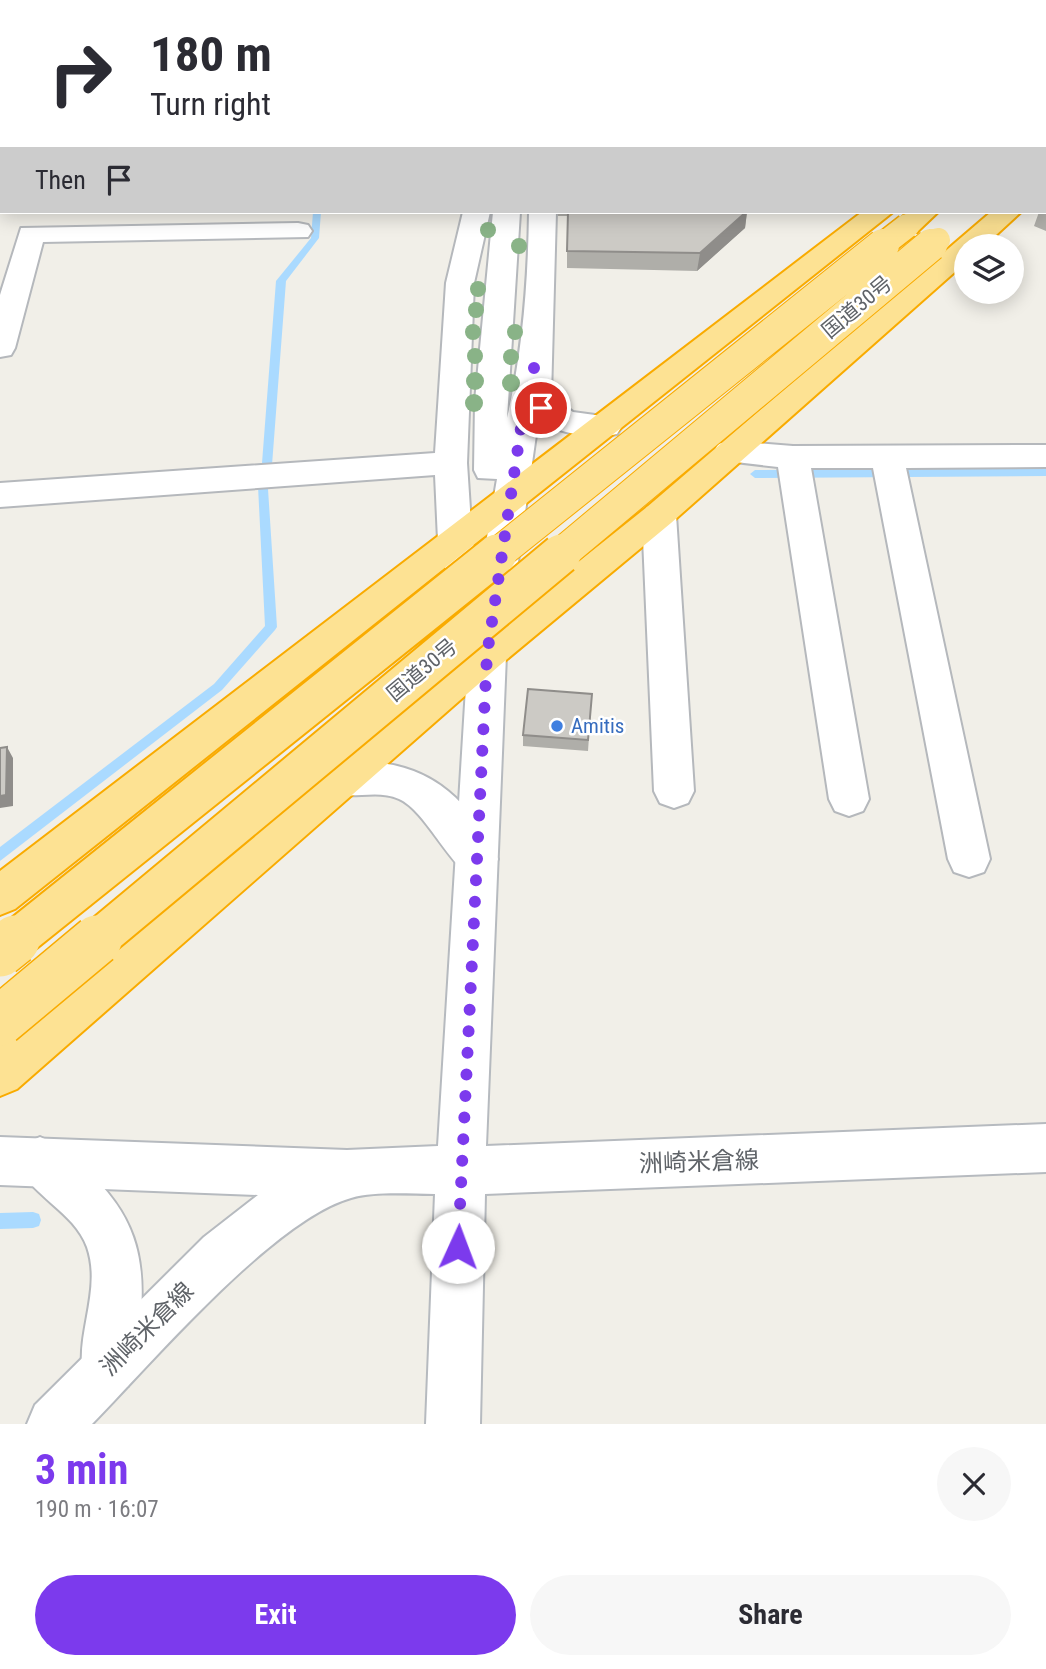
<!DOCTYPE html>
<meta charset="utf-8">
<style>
:root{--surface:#fff;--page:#f7f7f7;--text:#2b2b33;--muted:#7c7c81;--accent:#7c3aed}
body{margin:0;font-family:"Roboto Condensed","Noto Sans JP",sans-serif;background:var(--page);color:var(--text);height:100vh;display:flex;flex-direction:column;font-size:26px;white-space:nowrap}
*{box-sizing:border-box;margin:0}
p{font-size:23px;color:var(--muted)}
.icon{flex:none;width:38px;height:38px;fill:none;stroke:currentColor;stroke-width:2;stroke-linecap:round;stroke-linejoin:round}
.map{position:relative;height:1424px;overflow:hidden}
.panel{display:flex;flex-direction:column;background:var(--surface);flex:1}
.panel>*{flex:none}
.guide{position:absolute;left:0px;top:0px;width:1046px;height:214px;box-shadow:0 4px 18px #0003;background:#fff;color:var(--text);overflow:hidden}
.buttons{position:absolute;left:954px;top:234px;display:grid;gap:14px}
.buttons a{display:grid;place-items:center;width:70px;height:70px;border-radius:50%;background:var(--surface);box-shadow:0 4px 18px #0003;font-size:35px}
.pin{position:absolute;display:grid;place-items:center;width:60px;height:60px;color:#fff;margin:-30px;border:4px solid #fff;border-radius:50%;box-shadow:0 2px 7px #0007}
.me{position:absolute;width:77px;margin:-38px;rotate:2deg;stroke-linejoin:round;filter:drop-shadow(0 0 5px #0008)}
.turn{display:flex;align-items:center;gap:24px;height:147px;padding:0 35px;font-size:32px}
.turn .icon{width:91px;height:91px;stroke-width:2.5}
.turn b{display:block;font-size:49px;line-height:60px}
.then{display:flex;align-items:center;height:66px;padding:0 35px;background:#0003;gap:14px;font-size:26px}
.round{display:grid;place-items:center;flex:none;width:74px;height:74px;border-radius:37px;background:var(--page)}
.overview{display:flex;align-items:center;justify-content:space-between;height:119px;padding:0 35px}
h1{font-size:42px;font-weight:700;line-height:52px;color:var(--accent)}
.action{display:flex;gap:14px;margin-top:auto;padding:14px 35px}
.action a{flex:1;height:80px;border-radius:42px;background:var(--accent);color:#fff;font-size:28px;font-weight:700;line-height:80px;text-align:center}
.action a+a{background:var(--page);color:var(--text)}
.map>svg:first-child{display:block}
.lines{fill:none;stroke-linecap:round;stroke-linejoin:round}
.stream{fill:#aadaff;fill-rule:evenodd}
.street-casing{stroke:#b5b8bc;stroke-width:4}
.secondary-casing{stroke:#b6babf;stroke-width:4}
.highway-casing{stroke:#f9ab00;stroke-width:4}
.street{fill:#fff;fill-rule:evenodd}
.secondary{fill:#fff;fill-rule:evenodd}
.highway{fill:#fde293;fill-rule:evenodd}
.highway-bridge-far3-casing{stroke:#f9ab00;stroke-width:27;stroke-linecap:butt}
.highway-bridge-far2-casing{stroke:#f9ab00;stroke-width:34;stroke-linecap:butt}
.highway-bridge-far1-casing{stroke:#f9ab00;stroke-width:43;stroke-linecap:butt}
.highway-bridge-casing{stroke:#f9ab00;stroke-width:52;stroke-linecap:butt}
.highway-bridge-far3{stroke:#fde293;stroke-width:24}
.highway-bridge-far2{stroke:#fde293;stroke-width:32}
.highway-bridge-far1{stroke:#fde293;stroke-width:39}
.highway-bridge{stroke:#fde293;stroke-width:49}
.tree{fill:#89b387}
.wall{fill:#afaea9}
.shaded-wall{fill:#8f8d8a}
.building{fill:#cccac5;stroke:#8f8d8a;stroke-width:2}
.route{stroke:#7c3aed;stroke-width:12;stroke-dasharray:0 21.6}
.shop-dot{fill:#3f7fe0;stroke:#fff;stroke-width:2.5}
.labels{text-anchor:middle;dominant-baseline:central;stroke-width:5;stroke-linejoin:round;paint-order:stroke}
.street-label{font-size:21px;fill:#5f6368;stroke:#fff}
.shop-label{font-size:21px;fill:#366cbe;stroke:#fff;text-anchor:start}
.near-street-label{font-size:24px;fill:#5f6368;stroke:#fff}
</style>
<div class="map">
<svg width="1046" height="1424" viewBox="0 0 1046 1424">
<rect width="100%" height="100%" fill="#f1efe8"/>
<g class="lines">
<path class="stream" d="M 175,0 L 183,0 L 175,2 Z
M 528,0 L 536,0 L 536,2 L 528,2 Z
M 0,186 L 2,186 L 2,192 L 0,192 Z
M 313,212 L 321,212 L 319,238 L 286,281 L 272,465 L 271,468 L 254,473 L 249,469 L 250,466 L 262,463 L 276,281 L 311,238 Z
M 1046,468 L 1046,476 L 755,478 L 750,474 L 755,470 Z
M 275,480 L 279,481 L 280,484 L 279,487 L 268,489 L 277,627 L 275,630 L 222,690 L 0,861 L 0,847 L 214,684 L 265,626 L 258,486 L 259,483 Z
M 33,1212 L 39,1214 L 41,1220 L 39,1226 L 33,1228 L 0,1229 L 0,1213 Z"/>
<g class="street-casing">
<path id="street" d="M 181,0 L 203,0 L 180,2 Z
M 482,0 L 504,0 L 504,2 L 482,2 Z
M 533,0 L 555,0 L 555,2 L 533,2 Z
M 601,0 L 635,0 L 636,2 L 602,2 Z
M 927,0 L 949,0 L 949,2 L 927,2 Z
M 1045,56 L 1046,56 L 1046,70 L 1045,70 Z
M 463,212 L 490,212 L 474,283 L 467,463 L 472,540 L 481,572 L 497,479 L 478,478 L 474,470 L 475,401 L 493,212 L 520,212 L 507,418 C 523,350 528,282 529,212 L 556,212 L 551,397 L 573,412 L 617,418 L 622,426 L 617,434 C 592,440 560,433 538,421 L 508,632 L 502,642 L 505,653 L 499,663 L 486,667 L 473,663 L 467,653 L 438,540 L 435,475 L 0,507 L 0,483 L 435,453 L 446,283 Z
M 298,223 L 308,225 L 312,231 L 308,237 L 43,242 L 15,348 L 11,355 L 0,357 L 0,295 L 21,228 Z
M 730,441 L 793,446 L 1046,445 L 1046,467 L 906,468 L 990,859 L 984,872 L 969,877 L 954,872 L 948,859 L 873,468 L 811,468 L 869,799 L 863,811 L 849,816 L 835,811 L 829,799 L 778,467 L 718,460 L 714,452 L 718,444 Z
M 659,503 L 671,507 L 676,515 L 694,791 L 688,803 L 674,808 L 660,803 L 654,791 L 642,515 L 647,507 Z
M 371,762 C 434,766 471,803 498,859 L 492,872 C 488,873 481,877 477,877 C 454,876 427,811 399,799 C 377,789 352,800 330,793 L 324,781 L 330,769 Z
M 40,1137 C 58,1144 69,1155 84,1168 C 134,1213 147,1256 140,1323 C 138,1345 136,1365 128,1386 L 109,1394 L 90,1386 C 88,1380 83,1372 82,1366 C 79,1327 101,1287 87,1247 C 74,1211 30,1196 16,1161 L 23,1144 Z"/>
</g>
<g class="secondary-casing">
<path id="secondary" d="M 487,641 L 500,645 L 506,655 L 486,1146 L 1046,1124 L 1046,1172 L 485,1194 L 480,1424 L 426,1424 L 435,1194 C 409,1194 376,1191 351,1198 C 273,1220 151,1364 92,1424 L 27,1424 L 35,1405 L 204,1237 L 258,1195 L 0,1185 L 0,1137 L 347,1150 L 438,1146 L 468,655 L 474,645 Z"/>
</g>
<g class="highway-casing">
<path id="highway" d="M 862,212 L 893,212 L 15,909 L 0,915 L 0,871 Z
M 908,212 L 938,212 L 917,232 L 897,232 L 893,226 Z
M 991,212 L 1021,212 L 983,247 L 966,247 L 966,262 L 671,523 L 500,665 L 17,1089 L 0,1096 L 0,1043 L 474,645 L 647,507 Z"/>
</g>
<use href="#street" class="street"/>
<use href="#secondary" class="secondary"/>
<use href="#highway" class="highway"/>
<g class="highway-bridge-far3-casing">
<path id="highway-bridge-far3" d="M 880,247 L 907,226
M 929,247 L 938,240"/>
</g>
<g class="highway-bridge-far2-casing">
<path id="highway-bridge-far2" d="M 495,556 L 883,245
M 559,556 L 931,245"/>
</g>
<g class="highway-bridge-far1-casing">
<path id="highway-bridge-far1" d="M 13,942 L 497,554
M 95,942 L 561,554"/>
</g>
<g class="highway-bridge-casing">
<path id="highway-bridge" d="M 0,952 L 15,940
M 0,1021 L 97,940"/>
</g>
<use href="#highway-bridge-far3" class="highway-bridge-far3"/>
<use href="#highway-bridge-far2" class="highway-bridge-far2"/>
<use href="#highway-bridge-far1" class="highway-bridge-far1"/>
<use href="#highway-bridge" class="highway-bridge"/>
</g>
<g class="tree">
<circle cx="488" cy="230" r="8"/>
<circle cx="519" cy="246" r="8"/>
<circle cx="478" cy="289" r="8"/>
<circle cx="476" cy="310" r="8"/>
<circle cx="473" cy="332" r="8"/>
<circle cx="515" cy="332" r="8"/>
<circle cx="475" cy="356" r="8"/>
<circle cx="511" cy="357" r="8"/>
<circle cx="475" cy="381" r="9"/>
<circle cx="511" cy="383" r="9"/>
<circle cx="474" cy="403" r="9"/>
</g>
<path class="wall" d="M 212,0 L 314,0 L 314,2 L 212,2 Z
M 1007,0 L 1046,0 L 1046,5 L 1045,5 L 1045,2 L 1020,2 Z
M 1046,203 L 1046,231 L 1034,226 L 1039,212 L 1045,212 L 1045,204 Z
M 558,212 L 747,212 L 745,228 L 697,271 L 567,268 L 567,216 L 558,216 Z
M 592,694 L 588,751 L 523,746 L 523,735 Z"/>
<path class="shaded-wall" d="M 746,212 L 747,212 L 745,228 L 697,271 L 700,253 Z
M 7,747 L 13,758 L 13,806 L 0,808 L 0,796 Z"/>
<path class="building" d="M 285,0 L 294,0 L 294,1 L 310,1 L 283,2 Z
M 1045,20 L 1046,20 L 1046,36 L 1045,36 Z
M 568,212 L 746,212 L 700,253 L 567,251 Z
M 528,689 L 592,694 L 588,740 L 523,735 Z
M 7,747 L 6,795 L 0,796 L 0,748 Z"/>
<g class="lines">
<path class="route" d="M 458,1247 L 487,655 L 522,421 L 534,367 L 534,395 L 541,408"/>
</g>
<circle class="shop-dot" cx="557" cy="726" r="7"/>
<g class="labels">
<g class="street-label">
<text transform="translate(857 307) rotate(-40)">国道30号</text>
<text transform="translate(422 670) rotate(-40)">国道30号</text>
</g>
<g class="shop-label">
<text x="571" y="726">Amitis</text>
</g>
<g class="near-street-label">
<text transform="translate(699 1162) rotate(-2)">洲崎米倉線</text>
<text transform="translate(147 1329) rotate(-45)">洲崎米倉線</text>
</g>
</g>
</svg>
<div class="buttons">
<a><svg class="icon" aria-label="layers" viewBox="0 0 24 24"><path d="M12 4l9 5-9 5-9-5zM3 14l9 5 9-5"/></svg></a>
</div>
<div class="pin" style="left:541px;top:408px;background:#d93025"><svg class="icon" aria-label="arrive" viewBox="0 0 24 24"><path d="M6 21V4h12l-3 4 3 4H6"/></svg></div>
<svg class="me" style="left:458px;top:1247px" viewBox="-20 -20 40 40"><circle r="19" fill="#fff"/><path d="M0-13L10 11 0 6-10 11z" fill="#7c3aed"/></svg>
<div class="guide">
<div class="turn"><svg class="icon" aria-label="right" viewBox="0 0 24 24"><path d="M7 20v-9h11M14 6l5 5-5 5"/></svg><div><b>180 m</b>Turn right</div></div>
<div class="then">Then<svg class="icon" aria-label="arrive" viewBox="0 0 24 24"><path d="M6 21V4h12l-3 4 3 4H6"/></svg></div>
</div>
</div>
<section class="panel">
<div class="overview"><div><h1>3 min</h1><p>190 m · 16:07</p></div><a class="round"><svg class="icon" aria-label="close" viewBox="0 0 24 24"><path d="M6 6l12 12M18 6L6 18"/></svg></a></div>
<div class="action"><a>Exit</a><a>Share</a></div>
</section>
